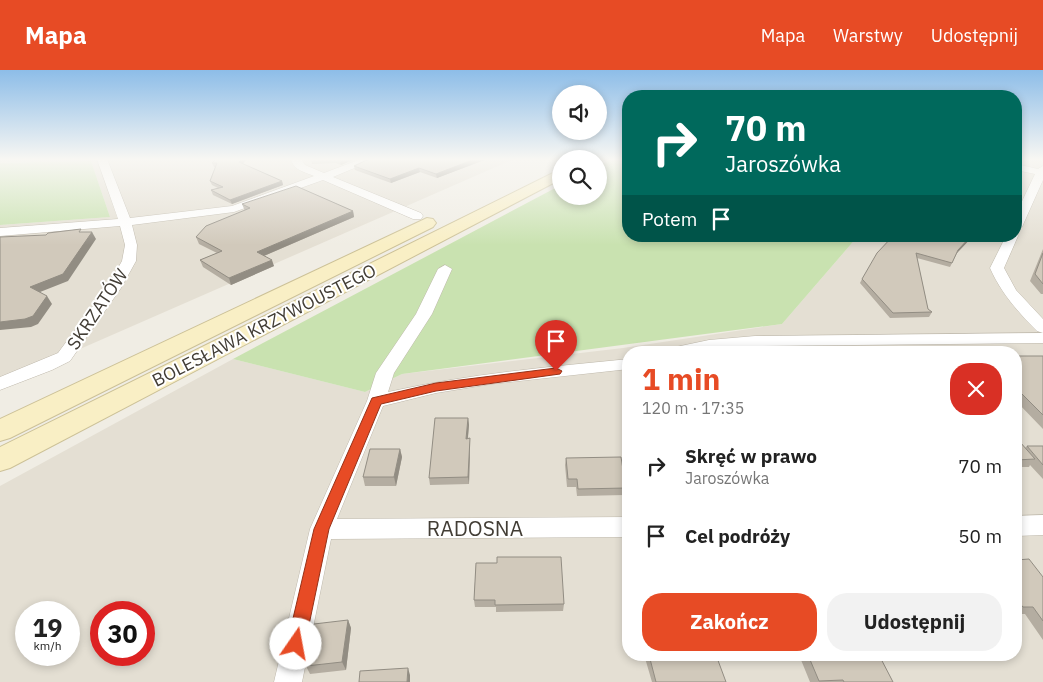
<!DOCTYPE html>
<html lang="pl">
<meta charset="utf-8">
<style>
:root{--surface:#fff;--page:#f2f2f2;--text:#222;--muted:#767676;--accent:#e74b25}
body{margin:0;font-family:"IBM Plex Sans",sans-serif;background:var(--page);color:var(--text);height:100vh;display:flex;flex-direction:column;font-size:19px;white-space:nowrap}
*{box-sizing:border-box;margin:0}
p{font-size:16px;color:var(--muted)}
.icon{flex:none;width:28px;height:28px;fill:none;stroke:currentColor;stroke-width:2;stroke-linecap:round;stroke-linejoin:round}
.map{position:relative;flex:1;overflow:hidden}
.drawer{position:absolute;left:622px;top:276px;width:400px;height:315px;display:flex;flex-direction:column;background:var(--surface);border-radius:20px;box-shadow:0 2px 8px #0003}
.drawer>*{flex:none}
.banner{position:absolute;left:622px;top:20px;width:400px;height:152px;border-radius:20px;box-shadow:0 2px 8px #0003;background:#00695c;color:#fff;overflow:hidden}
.controls{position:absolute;left:552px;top:15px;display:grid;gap:10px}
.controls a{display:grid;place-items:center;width:55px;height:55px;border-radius:50%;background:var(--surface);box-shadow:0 2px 8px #0003;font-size:25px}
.speed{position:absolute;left:15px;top:531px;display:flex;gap:10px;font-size:25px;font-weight:700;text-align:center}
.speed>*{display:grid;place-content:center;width:65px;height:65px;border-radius:50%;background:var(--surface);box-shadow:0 2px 8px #0003;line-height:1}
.speed small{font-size:12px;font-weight:400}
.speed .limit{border:8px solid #d22;background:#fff;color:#111}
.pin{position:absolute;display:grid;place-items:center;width:42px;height:42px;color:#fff;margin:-51px -21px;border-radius:50% 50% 50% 0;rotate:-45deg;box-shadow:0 0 5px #0007}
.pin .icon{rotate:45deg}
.me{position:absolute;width:55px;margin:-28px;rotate:12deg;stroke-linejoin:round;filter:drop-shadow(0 0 4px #0008)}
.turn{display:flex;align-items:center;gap:18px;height:105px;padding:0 20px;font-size:22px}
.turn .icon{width:65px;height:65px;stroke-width:2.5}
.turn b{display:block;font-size:35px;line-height:42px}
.then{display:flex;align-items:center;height:48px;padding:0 20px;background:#0003;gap:10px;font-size:19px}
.round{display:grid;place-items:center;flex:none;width:52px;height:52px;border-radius:20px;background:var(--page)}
.headline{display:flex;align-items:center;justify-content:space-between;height:85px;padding:0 20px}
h1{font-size:30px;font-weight:700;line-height:38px;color:var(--accent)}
.button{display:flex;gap:10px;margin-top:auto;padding:10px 20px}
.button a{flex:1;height:58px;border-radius:20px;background:var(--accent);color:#fff;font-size:20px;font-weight:700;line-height:58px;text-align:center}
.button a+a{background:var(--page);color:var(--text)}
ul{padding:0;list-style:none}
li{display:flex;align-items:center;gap:15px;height:70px;padding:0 20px}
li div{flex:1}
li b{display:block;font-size:19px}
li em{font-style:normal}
header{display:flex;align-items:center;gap:30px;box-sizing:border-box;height:70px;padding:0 25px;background:var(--accent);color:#fff}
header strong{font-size:24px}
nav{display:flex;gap:28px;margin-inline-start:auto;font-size:18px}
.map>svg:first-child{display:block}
.residential{fill:#e4dfd3;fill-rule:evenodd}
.green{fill:#c9e2b0}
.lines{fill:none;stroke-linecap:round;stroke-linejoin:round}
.street-casing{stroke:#beb8ab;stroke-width:1}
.secondary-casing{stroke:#ccc197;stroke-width:2}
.street{fill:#fff;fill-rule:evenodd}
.secondary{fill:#f9efc5;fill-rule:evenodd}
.wall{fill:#b4ada1}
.shaded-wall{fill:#928d83}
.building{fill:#d1c9bb;stroke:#928d83}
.route{fill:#e74b25;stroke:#963118}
.labels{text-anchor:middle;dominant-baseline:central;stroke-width:4;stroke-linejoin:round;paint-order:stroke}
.street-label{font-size:18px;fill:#423d35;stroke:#fff}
.near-street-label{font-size:21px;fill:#423d35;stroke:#fff}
</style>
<header>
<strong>Mapa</strong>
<nav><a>Mapa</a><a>Warstwy</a><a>Udostępnij</a></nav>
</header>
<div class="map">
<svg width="1043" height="612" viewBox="0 0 1043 612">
<rect width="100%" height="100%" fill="#f0ede4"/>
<path class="residential" d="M 0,89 L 514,89 L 0,314 L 0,155 L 110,147 L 91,91 L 0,93 Z
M 1016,89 L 1043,89 L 1043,612 L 0,612 L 0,416 L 233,289 L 365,322 L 402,304 L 623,278 L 782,254 L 858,166 L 1016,166 ZM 629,282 L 1016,282 L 1016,585 L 629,585 ZM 26,542 L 69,542 L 69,585 L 26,585 ZM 101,542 L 144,542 L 144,585 L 101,585 Z"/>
<path class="green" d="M 611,89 L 629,89 L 629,166 L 858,166 L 782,254 L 402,304 L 365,322 L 233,289 L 561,115 L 561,126 L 599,126 L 599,96 Z
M 91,91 L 110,147 L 0,155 L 0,93 Z"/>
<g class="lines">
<g class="street-casing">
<path id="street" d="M 97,89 L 107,89 L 130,148 L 232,136 L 314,106 C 305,102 293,100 291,89 L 301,89 L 305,95 L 324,103 L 361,89 L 376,89 L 333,107 L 421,143 L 423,146 L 421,149 L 413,149 L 323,110 L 234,142 L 132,155 L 137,175 L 136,191 L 121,218 L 70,291 L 52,300 L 0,320 L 0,307 L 58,283 L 107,217 L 122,191 L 125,175 L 120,156 L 0,166 L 0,158 L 118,149 Z
M 1016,94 L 1038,99 L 1043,96 L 1043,110 L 1022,157 L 1016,161 L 1016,144 L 1035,104 L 1016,100 Z
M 1016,163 L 1018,166 L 1004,198 L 1016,220 L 1043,249 L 1043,263 L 1037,261 C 1018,242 1001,223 990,198 L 1006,166 L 1016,166 Z
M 445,195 L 452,199 L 432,244 L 394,303 L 388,322 C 468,304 548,297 629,289 L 629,299 L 491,314 L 436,323 L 383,336 L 337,449 L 629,447 L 629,467 L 331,469 L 302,612 L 274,612 L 310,459 L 367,331 L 376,303 L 416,244 L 438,199 Z
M 1043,263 L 1043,273 L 755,276 L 698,282 L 669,282 L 671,278 L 709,270 L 755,266 Z
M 1043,445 L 1043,465 L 1016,466 L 1016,446 Z"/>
</g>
<g class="secondary-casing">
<path id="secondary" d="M 561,99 L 561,109 L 10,398 L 0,401 L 0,377 Z
M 427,148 L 433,149 L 436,153 L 433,157 L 10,368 L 0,371 L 0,349 Z"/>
</g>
<use href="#street" class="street"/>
<use href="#secondary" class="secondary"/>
</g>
<path class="wall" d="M 247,89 L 243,94 L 282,111 L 283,115 L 232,134 L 213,125 L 211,120 L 218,118 L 212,115 L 210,111 L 215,97 L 214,97 L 212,93 Z
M 311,89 L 355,89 L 341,95 L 336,93 L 312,94 Z
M 487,89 L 437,108 L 420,102 L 391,113 L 355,100 L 354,96 Z
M 242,134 L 353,141 L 354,147 L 264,186 L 274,196 L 231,215 L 203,197 L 200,190 L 217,183 L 199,174 L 196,167 L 245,141 Z
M 893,166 L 973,166 L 957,183 L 950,197 L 917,188 L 928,239 L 932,242 L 929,247 L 890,248 L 860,213 L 862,209 Z
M 1043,179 L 1043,224 L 1041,224 L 1030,211 Z
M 1016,286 L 1043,286 L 1043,359 L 1016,331 Z
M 468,348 L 469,355 L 468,368 L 470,376 L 469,414 L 430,415 L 429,408 Z
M 1016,372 L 1025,378 L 1027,376 L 1043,376 L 1043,409 L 1030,395 L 1029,397 L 1016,397 Z
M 400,379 L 402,387 L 396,416 L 365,416 L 363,407 Z
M 566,388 L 626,418 L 625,425 L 577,426 L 576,417 L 567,417 L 565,395 Z
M 1016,490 L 1043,507 L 1043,570 L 1025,544 L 1016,544 Z
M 476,493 L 564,534 L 563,541 L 496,542 L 496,537 L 475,537 L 474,530 Z
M 348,550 L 351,558 L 346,600 L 310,604 L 306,596 Z
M 646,585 L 649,585 L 726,612 L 652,612 L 645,588 Z
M 799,585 L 879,585 L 893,612 L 810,612 Z"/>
<path class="shaded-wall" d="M 242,89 L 247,89 L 240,96 L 239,92 Z
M 343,89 L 355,89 L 341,95 L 340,90 Z
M 475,89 L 487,89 L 437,108 L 436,104 Z
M 419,98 L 420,102 L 391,113 L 390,109 Z
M 282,111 L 283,115 L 232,134 L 230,130 Z
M 353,141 L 354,147 L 259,188 L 257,182 Z
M 92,162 L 96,169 L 68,211 L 35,224 L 30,217 Z
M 971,166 L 973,166 L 956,184 L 958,180 Z
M 272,190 L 274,196 L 231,215 L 229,208 Z
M 47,226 L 52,234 L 38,254 L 31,257 L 0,260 L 0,252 Z
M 468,348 L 469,355 L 467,376 L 466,369 Z
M 470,368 L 470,376 L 469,414 L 468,407 Z
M 400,379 L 402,387 L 396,416 L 394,407 Z
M 348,550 L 351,558 L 346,600 L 342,592 Z
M 408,598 L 410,605 L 410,612 L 407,612 Z"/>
<path class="building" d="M 216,89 L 242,89 L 239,92 L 282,111 L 230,130 L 211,120 L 223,117 L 210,111 L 217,93 L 212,93 Z
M 369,89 L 475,89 L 436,104 L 419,98 L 390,109 L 354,96 Z
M 296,116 L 353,141 L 257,182 L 272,190 L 229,208 L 200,190 L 222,181 L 196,167 L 206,156 L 250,138 L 242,134 Z
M 81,159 L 79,162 L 92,162 L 63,204 L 30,217 L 47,226 L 33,246 L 25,249 L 0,252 L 0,167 L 46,165 L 48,163 Z
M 893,166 L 971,166 L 958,180 L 952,193 L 916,183 L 928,239 L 932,242 L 893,243 L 862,209 L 877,183 Z
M 1043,183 L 1043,214 L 1035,204 Z
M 1016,286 L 1043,286 L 1043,345 L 1016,318 Z
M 435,348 L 468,348 L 466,369 L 470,368 L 468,407 L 429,408 Z
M 1016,372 L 1020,372 L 1035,389 L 1016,390 Z
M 1027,376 L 1043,376 L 1043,395 Z
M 370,379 L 400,379 L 394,407 L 363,407 Z
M 621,387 L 626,418 L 578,419 L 577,409 L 568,409 L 566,388 Z
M 497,487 L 561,487 L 564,534 L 495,535 L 495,530 L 474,530 L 476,493 L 497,493 Z
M 1029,489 L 1043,507 L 1043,551 L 1033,537 L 1023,537 L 1016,529 L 1016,490 Z
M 348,550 L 342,592 L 306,596 L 314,554 Z
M 649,585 L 716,585 L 726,612 L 656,612 Z
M 808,585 L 879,585 L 893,612 L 844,612 L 843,610 L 819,611 Z
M 408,598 L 407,612 L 359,612 L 360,601 Z"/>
<linearGradient id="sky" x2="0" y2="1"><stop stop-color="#8dbde8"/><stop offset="0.51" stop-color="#f8f7f3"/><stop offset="1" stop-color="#f8f7f3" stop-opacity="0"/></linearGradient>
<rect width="1043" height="175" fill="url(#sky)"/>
<path class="route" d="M 556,298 L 562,301 L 560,304 L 436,321 L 381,334 L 329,459 L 305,574 L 302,580 L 296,582 L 290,580 L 287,574 L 314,459 L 372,328 L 436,313 Z"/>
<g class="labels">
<g class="street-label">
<text transform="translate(97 239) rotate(-56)">SKRZATÓW</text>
<text transform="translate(264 255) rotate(-27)">BOLESŁAWA KRZYWOUSTEGO</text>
</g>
<g class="near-street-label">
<text x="475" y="458">RADOSNA</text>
</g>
</g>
</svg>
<div class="controls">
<a><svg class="icon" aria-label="sound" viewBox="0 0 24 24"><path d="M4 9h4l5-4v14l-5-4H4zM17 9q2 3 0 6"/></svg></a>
<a><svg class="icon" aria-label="search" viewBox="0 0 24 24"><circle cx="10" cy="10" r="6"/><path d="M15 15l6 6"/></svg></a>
</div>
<div class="speed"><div>19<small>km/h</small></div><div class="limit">30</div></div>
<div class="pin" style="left:556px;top:301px;background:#d93025"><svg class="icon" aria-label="arrive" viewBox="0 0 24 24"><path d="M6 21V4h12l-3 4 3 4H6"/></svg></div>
<svg class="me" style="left:296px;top:574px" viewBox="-20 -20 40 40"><circle r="19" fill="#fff"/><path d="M0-13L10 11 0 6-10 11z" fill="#e74b25"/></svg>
<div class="banner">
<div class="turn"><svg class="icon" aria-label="right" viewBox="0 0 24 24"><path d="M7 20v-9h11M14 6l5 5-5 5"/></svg><div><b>70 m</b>Jaroszówka</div></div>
<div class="then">Potem<svg class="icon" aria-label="arrive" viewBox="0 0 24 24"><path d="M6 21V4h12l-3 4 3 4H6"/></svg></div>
</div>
<section class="drawer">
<div class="headline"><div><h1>1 min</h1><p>120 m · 17:35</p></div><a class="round" style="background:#d93025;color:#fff"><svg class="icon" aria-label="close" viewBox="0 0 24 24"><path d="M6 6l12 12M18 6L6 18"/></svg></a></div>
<ul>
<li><svg class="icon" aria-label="right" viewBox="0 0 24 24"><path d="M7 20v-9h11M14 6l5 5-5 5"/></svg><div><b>Skręć w prawo</b><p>Jaroszówka</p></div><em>70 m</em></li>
<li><svg class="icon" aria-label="arrive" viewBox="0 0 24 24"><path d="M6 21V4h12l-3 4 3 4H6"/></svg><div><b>Cel podróży</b></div><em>50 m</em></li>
</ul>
<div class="button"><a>Zakończ</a><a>Udostępnij</a></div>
</section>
</div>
